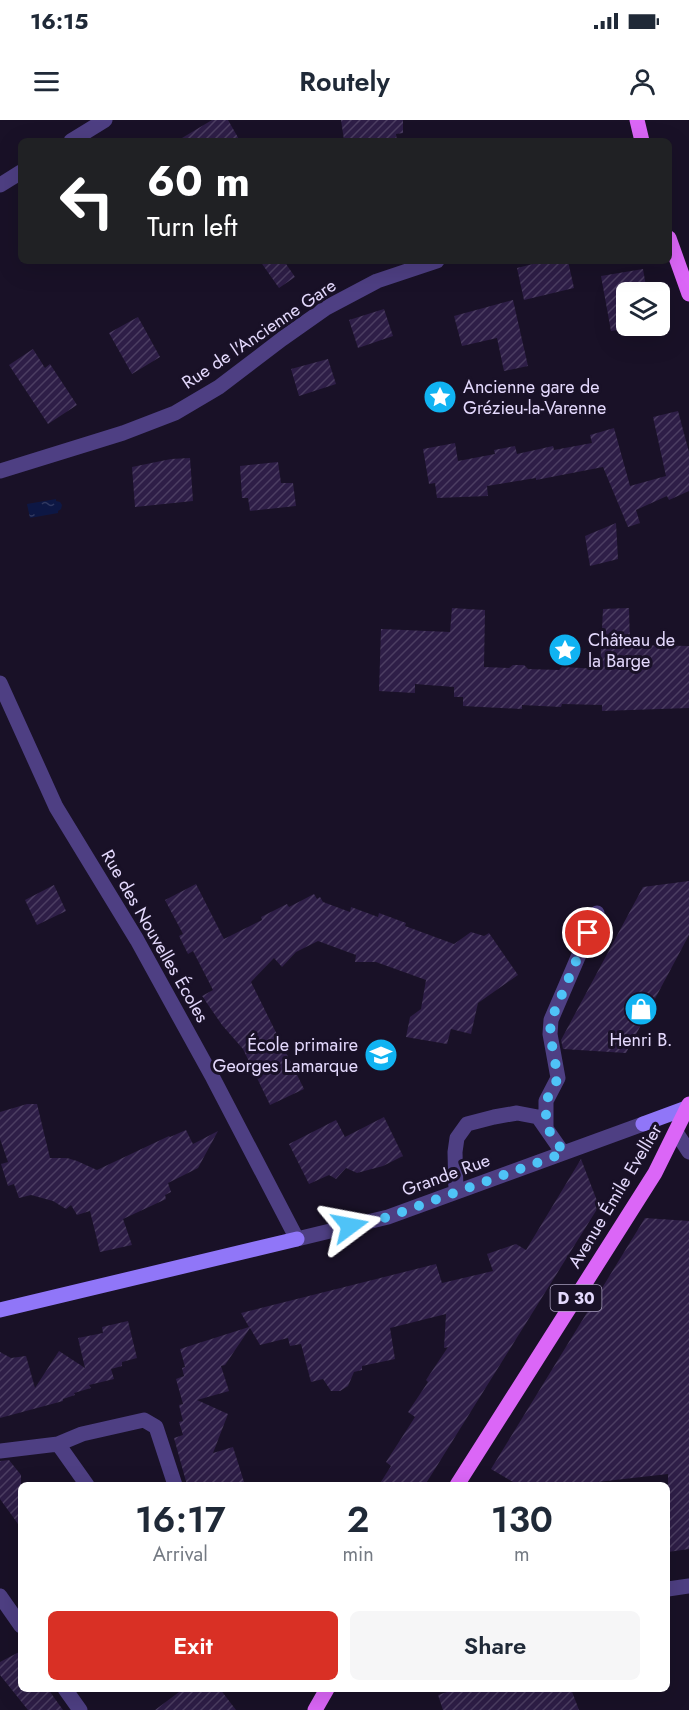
<!DOCTYPE html>
<meta charset="utf-8">
<style>
:root{--surface:#fff;--page:#f6f6f7;--text:#1f2937;--muted:#747a83;--accent:#d93025}
body{margin:0;font-family:Jost,sans-serif;background:var(--page);color:var(--text);height:100vh;display:flex;flex-direction:column;font-size:22px;white-space:nowrap}
*{box-sizing:border-box;margin:0}
p{font-size:20px;color:var(--muted)}
.icon{flex:none;width:33px;height:33px;fill:none;stroke:currentColor;stroke-width:2;stroke-linecap:round;stroke-linejoin:round}
.map{position:relative;flex:1;overflow:hidden}
.side{position:absolute;left:18px;top:1362px;width:652px;height:210px;display:flex;flex-direction:column;background:var(--surface);border-radius:9px;box-shadow:0 6px 24px #0002}
.side>*{flex:none}
.banner{position:absolute;left:18px;top:18px;width:654px;height:126px;border-radius:9px;box-shadow:0 6px 24px #0002;background:#202124;color:#fff;overflow:hidden}
.buttons{position:absolute;left:616px;top:162px;display:grid;gap:12px}
.buttons a{display:grid;place-items:center;width:54px;height:54px;border-radius:9px;background:var(--surface);box-shadow:0 6px 24px #0002;font-size:30px}
.pin{position:absolute;display:grid;place-items:center;width:51px;height:51px;color:#fff;margin:-26px;border:3px solid #fff;border-radius:50%;box-shadow:0 2px 6px #0007}
.me{position:absolute;width:66px;margin:-33px;rotate:77deg;stroke-linejoin:round;filter:drop-shadow(0 0 4px #0008)}
.turn{display:flex;align-items:center;gap:21px;height:126px;padding:0 30px;font-size:27px}
.turn .icon{width:78px;height:78px;stroke-width:2.5}
.turn b{display:block;font-size:42px;line-height:51px}
.eta{display:flex;justify-content:space-evenly;align-items:center;height:102px;text-align:center}
.eta b{font-size:36px;font-weight:600;line-height:42px}
.primary-button{display:flex;gap:12px;margin-top:auto;padding:12px 30px}
.primary-button a{flex:1;height:69px;border-radius:9px;background:var(--accent);color:#fff;font-size:24px;font-weight:600;line-height:69px;text-align:center}
.primary-button a+a{background:var(--page);color:var(--text)}
.status{display:flex;justify-content:space-between;align-items:center;height:42px;padding:0 30px;background:var(--surface);direction:ltr}
.status svg{height:16px;fill:currentColor}
header{display:flex;justify-content:space-between;align-items:center;height:78px;padding:0 30px;background:var(--surface);font-size:27px;font-weight:600}
.map>svg:first-child{display:block}
.water{fill:url(#water-ripples)}
.building{fill:url(#building-hatch)}
.lines{fill:none;stroke-linecap:round;stroke-linejoin:round}
.street{stroke:#4e3f83;stroke-width:15}
.secondary{stroke:#9076f8;stroke-width:15}
.primary{stroke:#db66f7;stroke-width:15}
.route{stroke:#4fc3f7;stroke-width:10;stroke-dasharray:0 18}
.labels{text-anchor:middle;dominant-baseline:central;stroke-width:6;stroke-linejoin:round;paint-order:stroke}
.shield{fill:#191127;stroke:#a79dbd;stroke-width:1.5}
.shield-label{font-size:16px;font-weight:bold;fill:#e4d9fd}
.street-label{font-size:18px;fill:#e4d9fd;stroke:#191127}
.poi-label{font-size:18px;fill:#e4d9fd;stroke:#191127;text-anchor:start}
</style>
<div class="status"><b>16:15</b><svg viewBox="0 0 49 12"><path d="M0 12V9h3v3zM5 12V6h3v6zM10 12V3h3v9zM15 12V0h3v12zM26 1h20v11H26zM47 4h2v5h-2z"/></svg></div>
<header><svg class="icon" aria-label="menu" viewBox="0 0 24 24"><path d="M4 6h16M4 12h16M4 18h16"/></svg>Routely<svg class="icon" aria-label="person" viewBox="0 0 24 24"><circle cx="12" cy="8" r="4"/><path d="M4 21q1-7 8-7t8 7"/></svg></header>
<div class="map">
<svg width="689" height="1590" viewBox="0 0 689 1590">
<defs>
<pattern id="water-ripples" width="26" height="14" patternUnits="userSpaceOnUse" patternTransform="scale(1.5)"><rect width="26" height="14" fill="#0d1744"/><path d="M2 4q2-2 4 0t4 0M15 11q2-2 4 0t4 0" fill="none" stroke="#303860"/></pattern>
<pattern id="building-hatch" width="6" height="6" patternUnits="userSpaceOnUse" patternTransform="scale(1.5)"><rect width="6" height="6" fill="#2e1e47"/><path d="M-1 1l2-2M0 6l6-6M5 7l2-2" fill="none" stroke="#4c3e62"/></pattern>
</defs>
<rect width="100%" height="100%" fill="#191127"/>
<path class="water" d="M 56,379 L 56,381 L 60,382 L 62,385 L 61,389 L 58,391 L 58,393 L 30,398 L 27,384 Z"/>
<path class="building" d="M 212,0 L 228,0 L 240,21 L 177,21 Z
M 341,0 L 403,0 L 403,13 L 396,14 L 397,21 L 360,21 L 360,18 L 344,20 Z
M 260,141 L 284,141 L 295,157 L 279,168 Z
M 545,141 L 568,141 L 574,168 L 524,180 L 517,148 Z
M 643,149 L 647,172 L 627,172 L 627,206 L 638,206 L 638,207 L 611,211 L 601,156 Z
M 513,180 L 528,246 L 504,251 L 497,218 L 462,226 L 454,196 Z
M 384,189 L 393,216 L 358,228 L 349,200 Z
M 138,197 L 160,237 L 132,254 L 109,213 Z
M 33,229 L 45,248 L 50,244 L 77,285 L 48,304 L 9,245 Z
M 328,239 L 336,264 L 299,276 L 291,249 Z
M 678,291 L 689,332 L 689,371 L 669,380 L 667,376 L 636,390 L 640,403 L 628,407 L 603,347 L 536,360 L 536,358 L 487,366 L 488,376 L 437,378 L 435,363 L 429,364 L 423,329 L 455,323 L 458,341 L 495,334 L 494,330 L 515,326 L 517,334 L 553,326 L 554,330 L 592,323 L 590,315 L 614,308 L 630,366 L 666,356 L 653,297 Z
M 190,338 L 193,381 L 135,387 L 132,347 L 171,339 Z
M 278,342 L 281,363 L 293,363 L 296,386 L 250,391 L 248,378 L 242,378 L 240,346 Z
M 616,403 L 618,439 L 590,446 L 585,416 Z
M 452,488 L 485,490 L 484,547 L 509,548 L 513,545 L 524,545 L 528,549 L 559,550 L 562,547 L 600,549 L 603,489 L 629,488 L 630,525 L 689,526 L 689,588 L 602,591 L 602,585 L 562,584 L 561,587 L 522,585 L 522,589 L 463,586 L 463,577 L 454,577 L 454,567 L 415,564 L 415,573 L 379,571 L 381,509 L 450,512 Z
M 689,761 L 689,815 L 626,933 L 563,929 L 561,920 L 643,767 Z
M 196,764 L 224,819 L 262,800 L 261,797 L 287,784 L 289,787 L 314,774 L 317,779 L 320,777 L 323,782 L 350,792 L 351,787 L 378,797 L 379,793 L 406,803 L 405,806 L 454,824 L 471,812 L 484,816 L 489,813 L 518,855 L 478,883 L 471,914 L 451,909 L 447,924 L 406,917 L 410,897 L 421,889 L 426,860 L 376,842 L 355,842 L 356,835 L 318,821 L 296,832 L 282,847 L 274,838 L 251,862 L 304,969 L 270,985 L 243,929 L 222,905 L 202,876 L 213,870 L 193,831 L 188,834 L 179,816 L 183,814 L 165,780 Z
M 54,765 L 66,791 L 37,805 L 25,780 Z
M 27,984 L 37,984 L 50,1038 L 67,1038 L 77,1041 L 97,1050 L 169,1016 L 170,1017 L 186,1010 L 193,1024 L 218,1011 L 198,1048 L 168,1063 L 171,1072 L 165,1075 L 166,1079 L 123,1099 L 132,1125 L 100,1132 L 90,1091 L 77,1095 L 71,1085 L 66,1089 L 53,1081 L 31,1075 L 19,1078 L 14,1064 L 8,1066 L 1,1044 L 8,1042 L 0,1019 L 0,992 Z
M 384,997 L 403,1036 L 383,1046 L 357,1053 L 346,1048 L 336,1059 L 329,1055 L 309,1064 L 289,1024 L 336,1000 L 345,1017 Z
M 581,1039 L 599,1086 L 425,1365 L 379,1365 L 391,1346 L 386,1342 L 415,1297 L 408,1292 L 428,1262 L 426,1260 L 448,1227 L 444,1228 L 446,1194 L 390,1208 L 395,1239 L 362,1246 L 362,1250 L 354,1252 L 348,1266 L 340,1271 L 331,1271 L 323,1259 L 311,1262 L 301,1224 L 290,1226 L 288,1218 L 260,1225 L 250,1208 L 225,1245 L 221,1246 L 229,1271 L 197,1280 L 228,1294 L 213,1333 L 233,1327 L 245,1365 L 187,1365 L 174,1318 L 183,1315 L 179,1302 L 183,1301 L 179,1285 L 183,1284 L 176,1259 L 184,1256 L 182,1248 L 185,1247 L 180,1229 L 249,1207 L 241,1193 L 436,1144 L 442,1163 L 493,1151 L 487,1134 L 516,1124 L 526,1130 Z
M 645,1098 L 689,1101 L 689,1429 L 668,1432 L 668,1354 L 571,1365 L 518,1365 L 491,1349 Z
M 128,1201 L 137,1238 L 122,1242 L 122,1246 L 111,1249 L 114,1259 L 89,1265 L 91,1268 L 74,1273 L 75,1275 L 63,1279 L 63,1281 L 0,1298 L 0,1232 L 11,1238 L 26,1236 L 35,1268 L 59,1231 L 85,1248 L 78,1218 L 103,1213 L 102,1207 Z
M 9,1340 L 21,1355 L 21,1408 L 0,1379 L 0,1341 Z
M 21,1531 L 21,1569 L 48,1569 L 63,1590 L 28,1590 L 0,1555 L 0,1542 Z
M 183,1569 L 220,1569 L 236,1590 L 155,1590 Z
M 456,1569 L 571,1569 L 579,1590 L 443,1590 L 438,1575 Z"/>
<g class="lines">
<path class="street" d="M 71,21 L 105,0
M 0,65 L 21,52
M 0,351 L 123,313 L 175,293 L 219,267 L 282,219 L 326,188 L 377,161 L 437,141
M 0,563 L 56,687 L 137,820 L 213,958 L 297,1119 L 388,1097 L 643,1004
M 546,1006 L 546,981 L 558,958 L 550,914 L 551,900 L 597,793
M 676,1012 L 689,1032
M 456,1072 L 455,1032 L 457,1018 L 467,1004 L 494,997 L 517,993 L 538,997 L 563,1033
M 58,1324 L 87,1365
M 0,1331 L 58,1324 L 82,1314 L 144,1300 L 156,1307 L 175,1365
M 668,1469 L 689,1466
M 0,1476 L 21,1506
M 65,1569 L 80,1590"/>
<path class="secondary" d="M 643,1004 L 689,987
M 0,1190 L 297,1119"/>
<path class="primary" d="M 637,0 L 642,21
M 669,118 L 689,174
M 457,1365 L 655,1053 L 689,984
M 315,1590 L 327,1569"/>
</g>
<g class="lines">
<path class="route" d="M 350,1106 L 388,1097 L 564,1033 L 546,1006 L 546,981 L 558,958 L 550,914 L 551,900 L 588,813"/>
</g>
<defs>
<g id="sight-disc" transform="scale(1.725)"><circle r="9.5" fill="#10b3f2" stroke="#191127"/><path d="M0-6L1.8-2.2L6-1.7L2.9 1.2L3.7 5.4L0 3.3L-3.7 5.4L-2.9 1.2L-6-1.7L-1.8-2.2Z" fill="#fff"/></g>
<g id="shop-disc" transform="scale(1.725)"><circle r="9.5" fill="#10b3f2" stroke="#191127"/><path d="M-5-2.5h2.3a2.7 3.5 0 0 1 5.4 0H5L5.5 6h-11ZM-1.5-2.5h3a1.5 2.3 0 0 0-3 0Z" fill="#fff"/></g>
<g id="school-disc" transform="scale(1.725)"><circle r="9.5" fill="#10b3f2" stroke="#191127"/><path d="M0-5L7-2L0 1L-7-2ZM-4 1L0 2.5L4 1V4Q0 6-4 4Z" fill="#fff"/></g>
</defs>
<g fill-rule="evenodd">
<use href="#sight-disc" x="440" y="277"/>
<use href="#sight-disc" x="565" y="530"/>
<use href="#shop-disc" x="641" y="889"/>
<use href="#school-disc" x="381" y="935"/>
</g>
<g class="labels">
<rect class="shield" x="550.5" y="1165" width="51" height="26" rx="4.5"/>
<g class="shield-label">
<text x="576" y="1178">D 30</text>
</g>
<g class="street-label">
<text transform="translate(259 214) rotate(-34)">Rue de l'Ancienne Gare</text>
<text transform="translate(155 816) rotate(60)">Rue des Nouvelles Écoles</text>
<text transform="translate(446 1055) rotate(-20)">Grande Rue</text>
<text transform="translate(615 1076) rotate(-59)">Avenue Émile Evellier</text>
</g>
<g class="poi-label">
<text x="463" y="267">Ancienne gare de<tspan x="463" dy="21">Grézieu-la-Varenne</tspan></text>
<text x="588" y="520">Château de<tspan x="588" dy="21">la Barge</tspan></text>
<text x="641" y="920" text-anchor="middle">Henri B.</text>
<text x="358" y="925" text-anchor="end">École primaire<tspan x="358" dy="21">Georges Lamarque</tspan></text>
</g>
</g>
</svg>
<div class="buttons">
<a><svg class="icon" aria-label="layers" viewBox="0 0 24 24"><path d="M12 4l9 5-9 5-9-5zM3 14l9 5 9-5"/></svg></a>
</div>
<div class="pin" style="left:588px;top:813px;background:#d93025"><svg class="icon" aria-label="arrive" viewBox="0 0 24 24"><path d="M6 21V4h12l-3 4 3 4H6"/></svg></div>
<svg class="me" style="left:350px;top:1106px" viewBox="-20 -20 40 40"><path d="M0-17L14 15 0 8-14 15z" fill="#4fc3f7" stroke="#fff" stroke-width="4"/></svg>
<div class="banner">
<div class="turn"><svg class="icon" aria-label="left" viewBox="0 0 24 24"><path d="M17 20v-9H6M10 6l-5 5 5 5"/></svg><div><b>60 m</b>Turn left</div></div>
</div>
<section class="side">
<div class="eta">
<div><b>16:17</b><p>Arrival</p></div>
<div><b>2</b><p>min</p></div>
<div><b>130</b><p>m</p></div>
</div>
<div class="primary-button"><a>Exit</a><a>Share</a></div>
</section>
</div>
